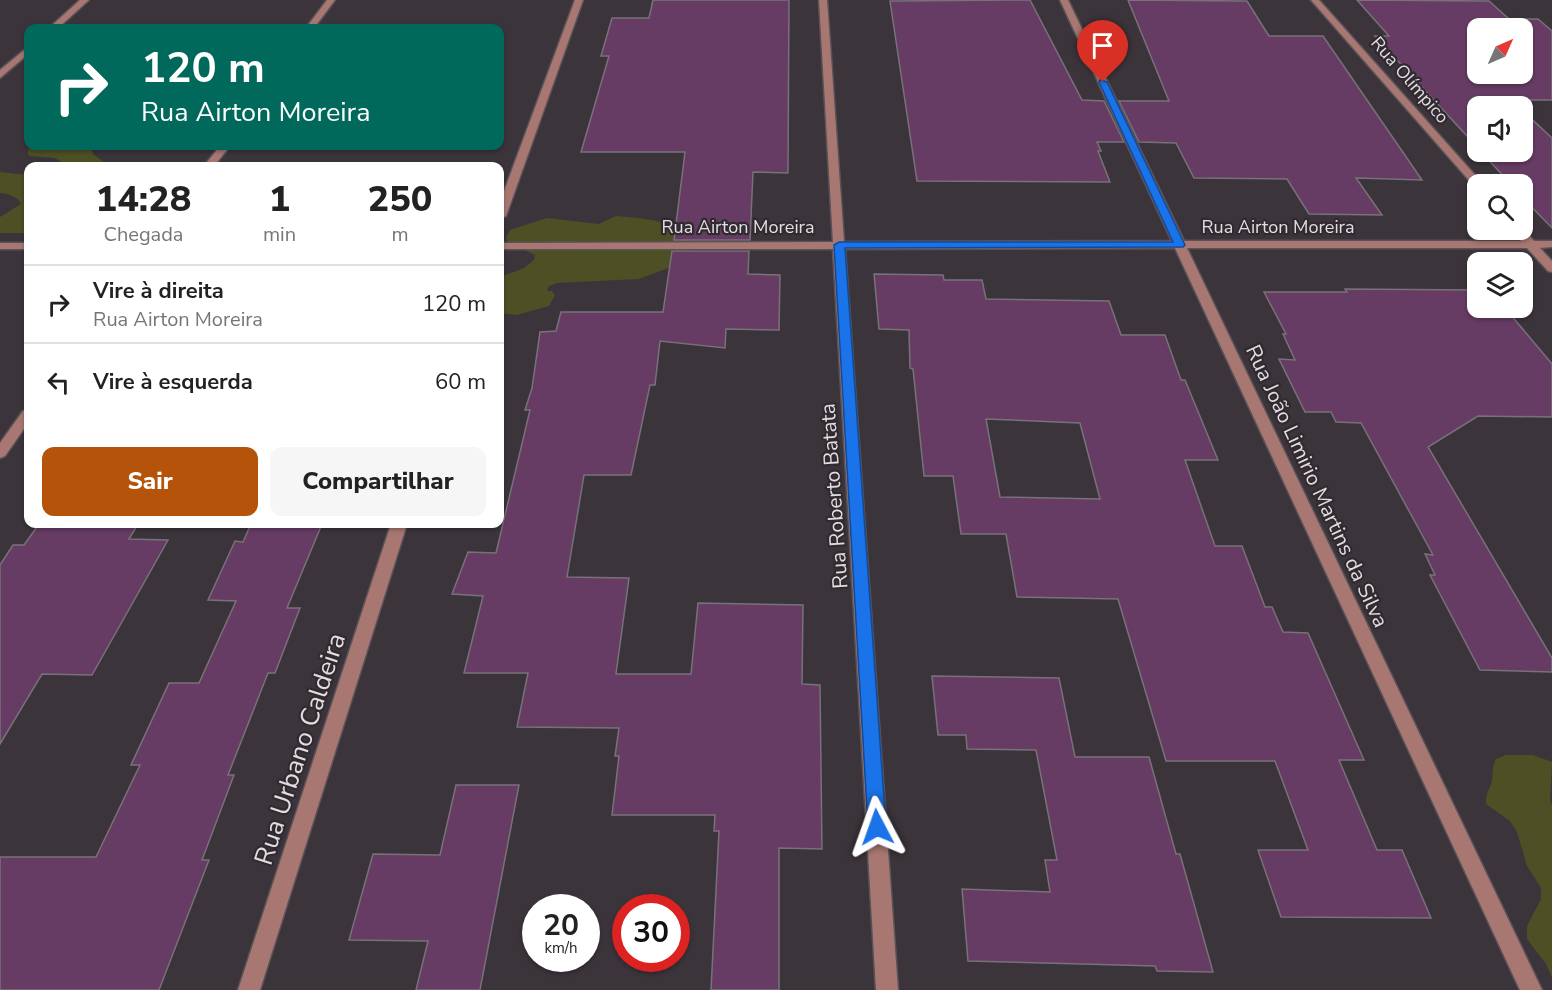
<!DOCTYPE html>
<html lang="pt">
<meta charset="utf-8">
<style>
:root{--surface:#fff;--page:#f6f6f6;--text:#222;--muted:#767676;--line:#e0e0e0;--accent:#b45309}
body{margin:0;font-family:"Nunito Sans",sans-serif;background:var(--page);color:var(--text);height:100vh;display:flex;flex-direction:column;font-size:22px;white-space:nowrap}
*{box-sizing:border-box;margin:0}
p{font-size:20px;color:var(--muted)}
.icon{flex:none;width:33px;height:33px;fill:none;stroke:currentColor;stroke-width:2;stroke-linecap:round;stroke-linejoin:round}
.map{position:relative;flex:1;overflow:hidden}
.drawer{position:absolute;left:24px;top:162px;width:480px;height:366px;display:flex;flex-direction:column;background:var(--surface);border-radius:12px;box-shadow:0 2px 4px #0004}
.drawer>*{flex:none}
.top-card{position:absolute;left:24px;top:24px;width:480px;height:126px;border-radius:12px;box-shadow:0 2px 4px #0004;background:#00695c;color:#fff;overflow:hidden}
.needle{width:39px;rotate:45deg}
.tools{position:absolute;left:1467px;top:18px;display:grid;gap:12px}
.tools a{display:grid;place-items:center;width:66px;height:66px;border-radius:12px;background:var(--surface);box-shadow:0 2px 4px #0004;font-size:30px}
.speed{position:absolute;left:522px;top:894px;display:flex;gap:12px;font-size:30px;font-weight:700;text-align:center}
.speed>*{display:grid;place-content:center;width:78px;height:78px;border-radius:50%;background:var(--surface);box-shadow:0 2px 4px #0004;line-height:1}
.speed small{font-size:15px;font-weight:400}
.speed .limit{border:9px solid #d22;background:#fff;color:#111}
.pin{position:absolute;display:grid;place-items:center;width:51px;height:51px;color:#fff;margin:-62px -26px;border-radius:50% 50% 50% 0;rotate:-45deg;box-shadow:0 0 6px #0007}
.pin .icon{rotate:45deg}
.me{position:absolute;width:66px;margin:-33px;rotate:356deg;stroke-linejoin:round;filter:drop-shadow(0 0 4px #0008)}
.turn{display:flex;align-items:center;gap:21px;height:126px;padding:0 18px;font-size:27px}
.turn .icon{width:78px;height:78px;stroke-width:2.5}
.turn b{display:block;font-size:42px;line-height:51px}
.eta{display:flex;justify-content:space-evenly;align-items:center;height:102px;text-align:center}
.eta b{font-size:36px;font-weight:800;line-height:42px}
.action{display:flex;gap:12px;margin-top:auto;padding:12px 18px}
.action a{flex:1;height:69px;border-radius:12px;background:var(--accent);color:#fff;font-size:24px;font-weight:800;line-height:69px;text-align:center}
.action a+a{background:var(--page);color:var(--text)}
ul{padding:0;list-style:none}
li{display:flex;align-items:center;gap:18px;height:78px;padding:0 18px;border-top:2px solid var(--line)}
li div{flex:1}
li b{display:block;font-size:22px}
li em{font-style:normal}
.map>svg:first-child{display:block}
.green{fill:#4d4f25}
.building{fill:#663c64;stroke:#797178;stroke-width:1.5;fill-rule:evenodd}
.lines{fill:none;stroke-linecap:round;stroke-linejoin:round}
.minor-casing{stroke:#595259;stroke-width:3}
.minor{fill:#a97771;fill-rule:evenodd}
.route{fill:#1a73e8;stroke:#114b97;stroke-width:1.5}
.labels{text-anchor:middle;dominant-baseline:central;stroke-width:4.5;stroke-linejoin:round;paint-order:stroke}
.far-street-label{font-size:18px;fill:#e1dde1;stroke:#312a30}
.street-label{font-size:21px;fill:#e1dde1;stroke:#312a30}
.near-street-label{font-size:26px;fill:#e1dde1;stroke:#312a30}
</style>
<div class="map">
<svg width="1552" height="990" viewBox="0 0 1552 990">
<rect width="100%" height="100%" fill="#3b343b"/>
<path class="green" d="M 29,146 L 91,146 L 93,154 L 109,166 L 58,166 L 61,162 L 55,158 L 30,156 L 28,154 Z
M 0,172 L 28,175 L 28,233 L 0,233 L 0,217 L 21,204 C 19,197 7,193 0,193 Z
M 616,216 C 646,219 688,218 692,259 L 639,279 L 557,283 L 549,286 L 547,291 L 552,291 L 555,295 L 549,306 L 517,315 L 500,313 L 500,277 L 524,268 L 534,260 L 535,255 L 508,242 L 506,238 L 510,230 L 547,218 L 599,224 Z
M 1506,755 L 1533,755 L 1552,762 L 1550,800 L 1552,805 L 1552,977 L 1546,964 L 1527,939 L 1527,926 L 1541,899 L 1541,888 L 1527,866 L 1517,832 L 1510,821 L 1486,804 C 1486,792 1488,793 1491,784 C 1494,775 1491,768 1496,759 Z"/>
<path class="building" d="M 653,0 L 789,0 L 788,173 L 753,172 L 750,240 L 674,240 L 685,152 L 581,152 L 609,56 L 601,56 L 612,18 L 649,18 Z
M 1030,0 L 1082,100 L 1104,101 L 1124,142 L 1097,142 L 1101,151 L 1098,151 L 1110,182 L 917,181 L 890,1 Z
M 1128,0 L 1247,1 L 1269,36 L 1323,36 L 1422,180 L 1356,178 L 1382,215 L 1309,214 L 1287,179 L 1194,178 L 1176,143 L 1139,142 L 1119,101 L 1169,101 Z
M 1357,0 L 1489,1 L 1509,19 L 1538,19 L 1552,31 L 1552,100 L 1513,100 L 1519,106 L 1478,106 L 1478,148 L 1375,36 L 1389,36 ZM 1478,28 L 1522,28 L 1522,74 L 1478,74 Z
M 1522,110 L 1552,138 L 1552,228 L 1522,197 L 1522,184 L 1511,184 L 1481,152 L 1522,152 Z
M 672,251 L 749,251 L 748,274 L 780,275 L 779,330 L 726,329 L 725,348 L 660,341 L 655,385 L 650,385 L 631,475 L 584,475 L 567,577 L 629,578 L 616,674 L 691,674 L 698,603 L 803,605 L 802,684 L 820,685 L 822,849 L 779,848 L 779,990 L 711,990 L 719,831 L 714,831 L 715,815 L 612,815 L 619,756 L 615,756 L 619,728 L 517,727 L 528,673 L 464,673 L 483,596 L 452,594 L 468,552 L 496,553 L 530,410 L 525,410 L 532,388 L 540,332 L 556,331 L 561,312 L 663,312 Z
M 874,274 L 943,275 L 944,280 L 982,280 L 986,299 L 1109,301 L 1121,335 L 1165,335 L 1181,380 L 1185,380 L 1218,460 L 1185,460 L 1215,546 L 1242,546 L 1265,607 L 1272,607 L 1283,632 L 1308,633 L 1364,760 L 1339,760 L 1377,850 L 1402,850 L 1431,918 L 1281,917 L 1258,850 L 1308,850 L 1275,761 L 1166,761 L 1118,599 L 1017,597 L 1006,534 L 961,534 L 953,476 L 924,476 L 913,369 L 910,368 L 909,330 L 879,329 ZM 986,419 L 1080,423 L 1100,499 L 1000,497 Z
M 1345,289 L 1478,290 L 1478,308 L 1505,308 L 1552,364 L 1552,417 L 1478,416 L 1428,447 L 1552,658 L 1552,672 L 1480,670 L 1430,575 L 1435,575 L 1425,554 L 1433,555 L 1361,423 L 1336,422 L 1331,412 L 1305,412 L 1279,359 L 1295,360 L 1283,334 L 1286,334 L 1264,292 L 1347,292 Z
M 39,524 L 138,524 L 129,539 L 168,540 L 92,675 L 42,674 L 0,744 L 0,565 L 13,545 L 24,545 Z
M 251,524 L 322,524 L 287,608 L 300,608 L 275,673 L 268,673 L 228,775 L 234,775 L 202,860 L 209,860 L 159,990 L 0,990 L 0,857 L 96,857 L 140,765 L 131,765 L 169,683 L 199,683 L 236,601 L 208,600 L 235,541 L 243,542 Z
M 932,676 L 1059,678 L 1075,757 L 1149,757 L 1176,854 L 1180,854 L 1213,972 L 1157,971 L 1155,966 L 968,961 L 962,889 L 1050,892 L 1045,860 L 1057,860 L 1036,750 L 967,749 L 966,735 L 938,735 Z
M 456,785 L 519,785 L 480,990 L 416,990 L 428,941 L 349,940 L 373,854 L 440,855 Z"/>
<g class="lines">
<g class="minor-casing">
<path id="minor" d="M 80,0 L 89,0 L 58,28 L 49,28 Z
M 327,0 L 335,0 L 314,28 L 306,28 Z
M 575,0 L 583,0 L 506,216 L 500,219 L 500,202 Z
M 819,0 L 827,0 L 844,242 L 1172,241 L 1060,0 L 1068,0 L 1184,241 L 1521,241 L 1512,230 L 1522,228 L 1534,241 L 1552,241 L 1552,247 L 1540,248 L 1552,261 L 1552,272 L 1548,271 L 1527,248 L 1187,248 L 1542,990 L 1520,990 L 1175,248 L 845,249 L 898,990 L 876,990 L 833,249 L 500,249 L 500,243 L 833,242 Z
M 1311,0 L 1319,0 L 1483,184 L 1474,186 Z
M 28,47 L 28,54 L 0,78 L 0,70 Z
M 220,146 L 230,146 L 214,166 L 204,166 Z
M 0,243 L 28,243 L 28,249 L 0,249 Z
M 28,410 L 28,423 L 5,456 L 0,458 L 0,443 L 23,411 Z
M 391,524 L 407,524 L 260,990 L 238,990 Z"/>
</g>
<use href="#minor" class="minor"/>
</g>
<path class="route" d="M 1100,80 L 1107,82 L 1185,245 L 1183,247 L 845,248 L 886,827 L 883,833 L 877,835 L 870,833 L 868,827 L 834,245 L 839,242 L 1173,242 L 1099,82 Z"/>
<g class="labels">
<g class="far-street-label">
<text transform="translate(1410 80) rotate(49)">Rua Olímpico</text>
<text x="738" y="227">Rua Airton Moreira</text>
<text x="1278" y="227">Rua Airton Moreira</text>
</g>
<g class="street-label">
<text transform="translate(1317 486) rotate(65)">Rua João Limirio Martins da Silva</text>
<text transform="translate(834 496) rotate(-94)">Rua Roberto Batata</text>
</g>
<g class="near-street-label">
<text transform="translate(300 749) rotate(-72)">Rua Urbano Caldeira</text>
</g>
</g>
</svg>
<div class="tools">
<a><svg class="needle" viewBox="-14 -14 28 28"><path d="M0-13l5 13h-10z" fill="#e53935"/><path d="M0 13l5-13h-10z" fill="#767676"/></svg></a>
<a><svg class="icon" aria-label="sound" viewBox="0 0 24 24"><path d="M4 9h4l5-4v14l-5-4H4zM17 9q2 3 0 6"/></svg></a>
<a><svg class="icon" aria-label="search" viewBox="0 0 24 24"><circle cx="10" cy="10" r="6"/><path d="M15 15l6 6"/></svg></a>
<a><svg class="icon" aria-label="layers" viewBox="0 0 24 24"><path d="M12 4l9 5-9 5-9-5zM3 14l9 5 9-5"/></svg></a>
</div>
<div class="speed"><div>20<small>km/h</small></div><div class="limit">30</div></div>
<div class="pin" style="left:1103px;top:82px;background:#d93025"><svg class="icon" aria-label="arrive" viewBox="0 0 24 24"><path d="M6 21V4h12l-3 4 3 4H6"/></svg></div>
<svg class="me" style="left:877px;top:827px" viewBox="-20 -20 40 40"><path d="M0-17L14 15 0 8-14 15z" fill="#1a73e8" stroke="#fff" stroke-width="4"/></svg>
<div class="top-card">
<div class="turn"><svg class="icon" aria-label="right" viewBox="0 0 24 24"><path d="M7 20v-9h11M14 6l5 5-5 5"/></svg><div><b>120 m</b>Rua Airton Moreira</div></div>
</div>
<section class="drawer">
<div class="eta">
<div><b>14:28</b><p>Chegada</p></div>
<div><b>1</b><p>min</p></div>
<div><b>250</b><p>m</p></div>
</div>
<ul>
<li><svg class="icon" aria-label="right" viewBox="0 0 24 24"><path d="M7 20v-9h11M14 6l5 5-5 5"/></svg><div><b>Vire à direita</b><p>Rua Airton Moreira</p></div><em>120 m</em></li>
<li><svg class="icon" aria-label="left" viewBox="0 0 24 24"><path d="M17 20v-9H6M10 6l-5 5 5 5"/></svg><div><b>Vire à esquerda</b></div><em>60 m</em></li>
</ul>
<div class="action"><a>Sair</a><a>Compartilhar</a></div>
</section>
</div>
